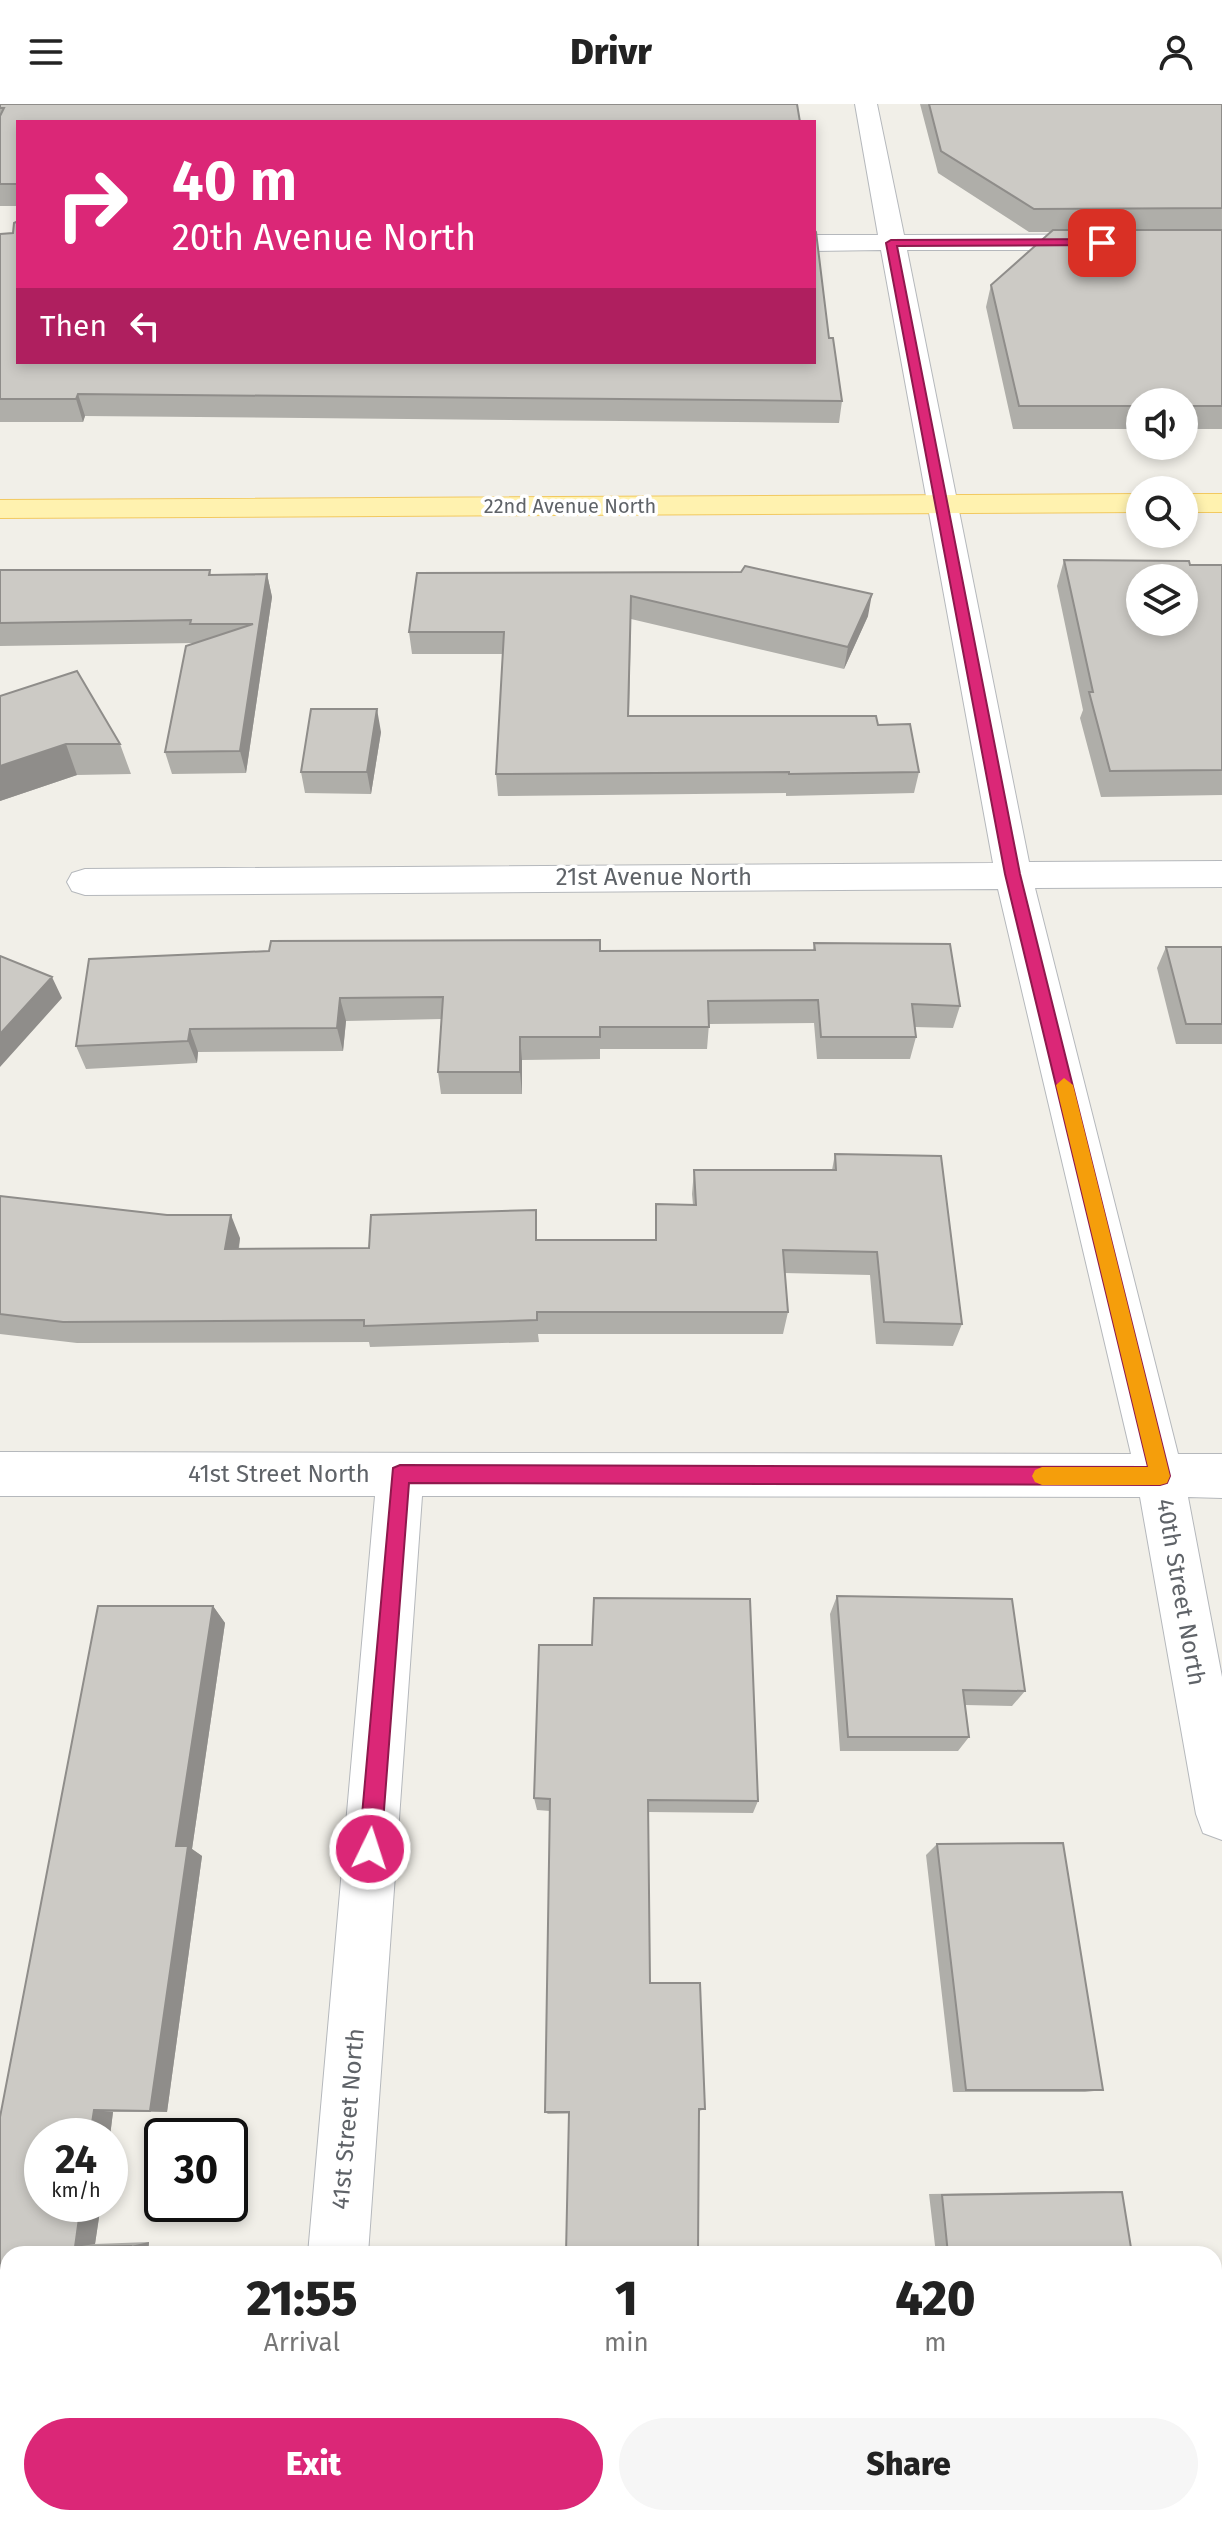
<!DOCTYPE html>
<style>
:root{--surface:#fff;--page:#f6f6f6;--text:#222;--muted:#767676;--accent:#db2777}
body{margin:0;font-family:"Fira Sans",sans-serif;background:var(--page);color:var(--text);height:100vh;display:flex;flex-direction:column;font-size:30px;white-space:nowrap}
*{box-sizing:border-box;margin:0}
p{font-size:26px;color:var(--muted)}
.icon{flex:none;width:44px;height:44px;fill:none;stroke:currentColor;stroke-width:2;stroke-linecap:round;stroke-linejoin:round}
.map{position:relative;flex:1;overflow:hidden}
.details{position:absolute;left:0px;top:2142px;width:1222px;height:280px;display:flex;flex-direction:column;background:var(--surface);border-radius:24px 24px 0 0;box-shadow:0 4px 12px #0003}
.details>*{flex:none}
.guide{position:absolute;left:16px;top:16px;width:800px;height:244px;border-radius:0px;box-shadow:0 4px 12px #0003;background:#db2777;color:#fff;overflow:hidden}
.tools{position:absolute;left:1126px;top:284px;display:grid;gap:16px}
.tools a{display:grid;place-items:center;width:72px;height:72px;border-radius:50%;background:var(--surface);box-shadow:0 4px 12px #0003;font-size:40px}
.speed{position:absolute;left:24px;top:2014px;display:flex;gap:16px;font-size:40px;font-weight:700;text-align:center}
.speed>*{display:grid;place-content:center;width:104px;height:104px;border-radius:50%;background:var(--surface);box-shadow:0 4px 12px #0003;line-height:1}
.speed small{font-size:20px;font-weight:400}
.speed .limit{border:4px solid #111;border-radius:12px;background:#fff;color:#111}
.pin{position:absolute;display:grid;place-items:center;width:68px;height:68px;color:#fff;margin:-34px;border-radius:16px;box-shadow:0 4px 12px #0006}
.me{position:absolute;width:88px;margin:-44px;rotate:4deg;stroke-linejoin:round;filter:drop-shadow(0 0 6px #0008)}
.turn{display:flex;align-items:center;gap:28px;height:168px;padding:0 24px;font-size:36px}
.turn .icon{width:104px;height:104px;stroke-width:2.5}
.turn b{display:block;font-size:56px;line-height:68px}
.then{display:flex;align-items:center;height:76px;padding:0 24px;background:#0003;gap:16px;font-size:30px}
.eta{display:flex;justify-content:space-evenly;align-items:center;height:136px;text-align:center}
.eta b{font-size:48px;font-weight:800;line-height:56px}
.action{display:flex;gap:16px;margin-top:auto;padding:16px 24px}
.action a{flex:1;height:92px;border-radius:48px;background:var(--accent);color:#fff;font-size:32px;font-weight:800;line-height:92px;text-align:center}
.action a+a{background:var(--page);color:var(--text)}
header{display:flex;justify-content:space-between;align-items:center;height:104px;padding:0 24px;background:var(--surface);font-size:36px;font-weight:800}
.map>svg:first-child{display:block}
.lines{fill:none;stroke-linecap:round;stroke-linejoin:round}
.minor-casing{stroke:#b5b8bc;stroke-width:2}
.major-casing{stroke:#f2c960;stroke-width:2}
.minor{fill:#fff;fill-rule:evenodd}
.major{fill:#fff2af;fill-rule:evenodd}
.wall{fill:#afaea9}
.shaded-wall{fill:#8f8d8a}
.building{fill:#cccac5;stroke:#8f8d8a;stroke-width:2;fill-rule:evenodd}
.route{fill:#db2777;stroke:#8e194d;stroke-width:2}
.slow{fill:#f59e0b}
.labels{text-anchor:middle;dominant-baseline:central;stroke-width:7;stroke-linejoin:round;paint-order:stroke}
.far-street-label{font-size:20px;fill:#5f6368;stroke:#fff}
.street-label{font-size:24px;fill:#5f6368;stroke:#fff}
</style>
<header><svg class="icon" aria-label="menu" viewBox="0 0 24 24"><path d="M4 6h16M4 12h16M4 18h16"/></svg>Drivr<svg class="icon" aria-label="person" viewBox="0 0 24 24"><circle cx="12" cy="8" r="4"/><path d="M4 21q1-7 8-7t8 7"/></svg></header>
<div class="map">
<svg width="1222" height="2422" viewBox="0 0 1222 2422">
<rect width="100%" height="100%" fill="#f1efe8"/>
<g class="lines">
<g class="minor-casing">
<path id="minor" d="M 855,0 L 877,0 L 904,131 L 1222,130 L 1222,146 L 907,146 L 1029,758 L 1222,757 L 1222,783 L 1035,784 L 1178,1350 L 1222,1350 L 1222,1394 L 1188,1393 L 1222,1573 L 1222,1736 L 1203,1729 L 1196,1710 L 1140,1393 L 422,1392 L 368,2150 L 308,2150 L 375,1392 L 0,1392 L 0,1348 L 1131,1350 L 998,785 L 85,791 L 72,787 L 67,778 L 72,769 L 85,765 L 993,759 L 881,146 L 814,147 L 814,131 L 878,131 Z
M 284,2414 L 348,2414 L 349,2422 L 283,2422 Z"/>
</g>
<g class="major-casing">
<path id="major" d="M 1140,390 L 1140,408 L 0,414 L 0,396 Z
M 1184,390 L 1222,390 L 1222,408 L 1184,408 Z"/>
</g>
<use href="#minor" class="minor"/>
<use href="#major" class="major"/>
</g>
<path class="wall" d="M 0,0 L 18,18 L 18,102 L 0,102 Z
M 920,0 L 1222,0 L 1222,325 L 1184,325 L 1184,298 L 1140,298 L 1140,325 L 1013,325 L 986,203 L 991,181 L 1052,128 L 1029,128 L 938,69 Z
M 13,129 L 829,234 L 842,297 L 839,319 L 85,312 L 83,318 L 0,318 L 0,130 Z
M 1064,456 L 1222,461 L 1222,691 L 1101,693 L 1080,614 L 1083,606 L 1057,482 Z
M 0,466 L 210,466 L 211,471 L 267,470 L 272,493 L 246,669 L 172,670 L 165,648 L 195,539 L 0,542 Z
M 417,469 L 868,512 L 844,565 L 631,515 L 629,612 L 878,621 L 919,668 L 914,689 L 786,692 L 786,689 L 498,692 L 496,670 L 503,550 L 412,550 L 409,528 Z
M 0,592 L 120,640 L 131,670 L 77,671 L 0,697 Z
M 381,628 L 371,690 L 305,689 L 301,668 Z
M 814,839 L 960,902 L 953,924 L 915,923 L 916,933 L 910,955 L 817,955 L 814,919 L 709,920 L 707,945 L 600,945 L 600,955 L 522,956 L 522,990 L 441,990 L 438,968 L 442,915 L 346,917 L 343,947 L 198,948 L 197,959 L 86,965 L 76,942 L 600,847 L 813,846 Z
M 1166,843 L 1222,843 L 1222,940 L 1176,940 L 1157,864 Z
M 835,1050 L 962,1220 L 953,1242 L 876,1240 L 870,1171 L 784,1169 L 788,1208 L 783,1230 L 538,1230 L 539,1238 L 370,1243 L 369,1238 L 77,1239 L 0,1230 L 0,1092 L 240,1134 L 239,1145 L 369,1144 L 537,1136 L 655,1136 L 656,1100 L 693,1101 L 692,1090 L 694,1066 L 832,1066 Z
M 837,1492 L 1025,1587 L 1012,1602 L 965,1601 L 969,1633 L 958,1647 L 840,1647 L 830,1510 Z
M 98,1502 L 213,1502 L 225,1519 L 192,1745 L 202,1752 L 167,2008 L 113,2008 L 110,2032 L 42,2032 L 42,2100 L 101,2100 L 95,2140 L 149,2138 L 148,2150 L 8,2150 L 8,2362 L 0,2362 L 0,2013 Z
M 534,1694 L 758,1697 L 753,1709 L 648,1708 L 650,1879 L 705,2005 L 699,2007 L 548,2010 L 545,2008 L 550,1707 L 537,1706 Z
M 937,1740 L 1103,1986 L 1085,1988 L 953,1988 L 926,1751 Z
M 1103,2087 L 1122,2088 L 1132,2150 L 936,2150 L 929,2090 Z"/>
<path class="shaded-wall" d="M 78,290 L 85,312 L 83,318 L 76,295 Z
M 267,470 L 272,493 L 246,669 L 240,647 Z
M 872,490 L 868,512 L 844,565 L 848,543 Z
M 377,605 L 381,628 L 371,690 L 367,668 Z
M 66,640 L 77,671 L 0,697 L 0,662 Z
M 52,873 L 62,894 L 0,963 L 0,930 Z
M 340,894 L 346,917 L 343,947 L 337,924 Z
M 190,925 L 198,948 L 197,959 L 188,937 Z
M 520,933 L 522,956 L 522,990 L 520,968 Z
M 231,1111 L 240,1134 L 235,1168 L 225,1145 Z
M 213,1502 L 225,1519 L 192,1745 L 202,1752 L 167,2008 L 150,2007 L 176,1742 Z
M 94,2006 L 113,2008 L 110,2032 L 90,2032 Z
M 81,2100 L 101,2100 L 95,2140 L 75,2143 Z
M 149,2138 L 148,2150 L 130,2150 L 131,2142 Z"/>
<path class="building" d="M 0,0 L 797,0 L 800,18 L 18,18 L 18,80 L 0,80 L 0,12 L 4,4 L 0,4 Z
M 929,0 L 1222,0 L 1222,104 L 1034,105 L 941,47 Z
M 18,117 L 18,258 L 814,258 L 814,126 L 816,128 L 829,234 L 833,234 L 842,297 L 78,290 L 76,295 L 0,295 L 0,130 L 13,129 L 14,119 Z
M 1053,126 L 1222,126 L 1222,302 L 1184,302 L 1184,298 L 1140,298 L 1140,302 L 1019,302 L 991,181 Z
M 1064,456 L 1189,457 L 1190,461 L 1222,461 L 1222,666 L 1110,667 L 1089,588 L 1093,588 ZM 1140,474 L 1184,474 L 1184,518 L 1140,518 Z
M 745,462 L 872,490 L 848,543 L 631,492 L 628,612 L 876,612 L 878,621 L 910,620 L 919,668 L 789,670 L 789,668 L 496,670 L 504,528 L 409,528 L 417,469 L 741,468 Z
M 0,466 L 210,466 L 209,471 L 267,470 L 240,647 L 165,648 L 186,542 L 253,520 L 190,520 L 191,516 L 0,519 Z
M 77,567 L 120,640 L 66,640 L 0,662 L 0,592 Z
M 311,605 L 377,605 L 367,668 L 301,668 Z
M 600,836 L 600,847 L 815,846 L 814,839 L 950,840 L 960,902 L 912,900 L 916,933 L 821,933 L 818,896 L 708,897 L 709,923 L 600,923 L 600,933 L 520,933 L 520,968 L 438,968 L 443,893 L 340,894 L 337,924 L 190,925 L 188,937 L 76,942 L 89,855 L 269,847 L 271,837 Z
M 1166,843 L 1222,843 L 1222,920 L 1186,920 Z
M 0,852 L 52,873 L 0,930 Z
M 835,1050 L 941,1052 L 962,1220 L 884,1218 L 877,1148 L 783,1146 L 788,1208 L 537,1208 L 537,1216 L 364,1222 L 364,1216 L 63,1218 L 0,1210 L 0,1092 L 167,1111 L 231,1111 L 225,1145 L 369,1144 L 371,1111 L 536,1106 L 536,1136 L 656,1136 L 656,1100 L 696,1101 L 694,1066 L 836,1066 Z
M 837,1492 L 1012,1495 L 1025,1587 L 963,1586 L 969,1633 L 848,1633 Z
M 594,1494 L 750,1495 L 758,1697 L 648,1696 L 650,1879 L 700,1879 L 705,2005 L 699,2005 L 698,2150 L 566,2150 L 569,2008 L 545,2008 L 550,1695 L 534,1694 L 539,1541 L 592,1541 Z
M 98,1502 L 213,1502 L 176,1742 L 188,1742 L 150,2007 L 94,2006 L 90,2032 L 42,2032 L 42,2100 L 81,2100 L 75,2143 L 131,2142 L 130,2150 L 8,2150 L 8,2362 L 0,2362 L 0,2013 Z
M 1063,1739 L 1103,1986 L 966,1986 L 937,1740 Z
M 1122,2088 L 1132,2150 L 948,2150 L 942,2091 Z"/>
<path class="route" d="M 1102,135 L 1107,139 L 1106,141 L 897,142 L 1020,770 L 1170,1372 L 1167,1379 L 1160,1381 L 409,1379 L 381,1745 L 378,1752 L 370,1756 L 362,1752 L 359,1745 L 393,1364 L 400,1361 L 1148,1363 L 1005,770 L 886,139 L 891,136 Z"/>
<path class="slow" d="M 1064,974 L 1073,981 L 1170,1372 L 1167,1379 L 1160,1381 L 1042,1381 L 1035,1378 L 1032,1372 L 1035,1366 L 1042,1363 L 1148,1363 L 1056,981 Z"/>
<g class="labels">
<g class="far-street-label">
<text x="570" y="402">22nd Avenue North</text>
</g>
<g class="street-label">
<text x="654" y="773">21st Avenue North</text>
<text x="279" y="1370">41st Street North</text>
<text transform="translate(1181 1488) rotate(80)">40th Street North</text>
<text transform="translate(348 2015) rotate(-85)">41st Street North</text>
</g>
</g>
</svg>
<div class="tools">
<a><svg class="icon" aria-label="sound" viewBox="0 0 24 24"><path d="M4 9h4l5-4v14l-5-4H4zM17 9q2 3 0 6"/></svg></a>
<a><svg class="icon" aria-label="search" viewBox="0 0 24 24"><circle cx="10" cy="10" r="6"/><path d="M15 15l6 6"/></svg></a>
<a><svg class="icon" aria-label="layers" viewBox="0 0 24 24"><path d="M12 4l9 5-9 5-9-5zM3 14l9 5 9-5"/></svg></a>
</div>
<div class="speed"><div>24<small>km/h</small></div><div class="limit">30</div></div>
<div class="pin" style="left:1102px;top:139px;background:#d93025"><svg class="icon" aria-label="arrive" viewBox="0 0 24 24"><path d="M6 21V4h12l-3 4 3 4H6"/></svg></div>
<svg class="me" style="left:370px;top:1745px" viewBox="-20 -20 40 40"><circle r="17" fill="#db2777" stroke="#fff" stroke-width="3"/><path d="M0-11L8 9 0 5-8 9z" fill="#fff"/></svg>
<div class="guide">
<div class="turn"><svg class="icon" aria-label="right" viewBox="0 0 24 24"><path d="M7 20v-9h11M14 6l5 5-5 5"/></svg><div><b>40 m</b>20th Avenue North</div></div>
<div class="then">Then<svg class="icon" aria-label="left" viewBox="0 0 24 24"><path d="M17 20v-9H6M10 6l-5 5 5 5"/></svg></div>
</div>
<section class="details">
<div class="eta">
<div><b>21:55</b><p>Arrival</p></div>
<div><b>1</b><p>min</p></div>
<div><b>420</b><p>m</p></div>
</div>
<div class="action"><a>Exit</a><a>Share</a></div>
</section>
</div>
